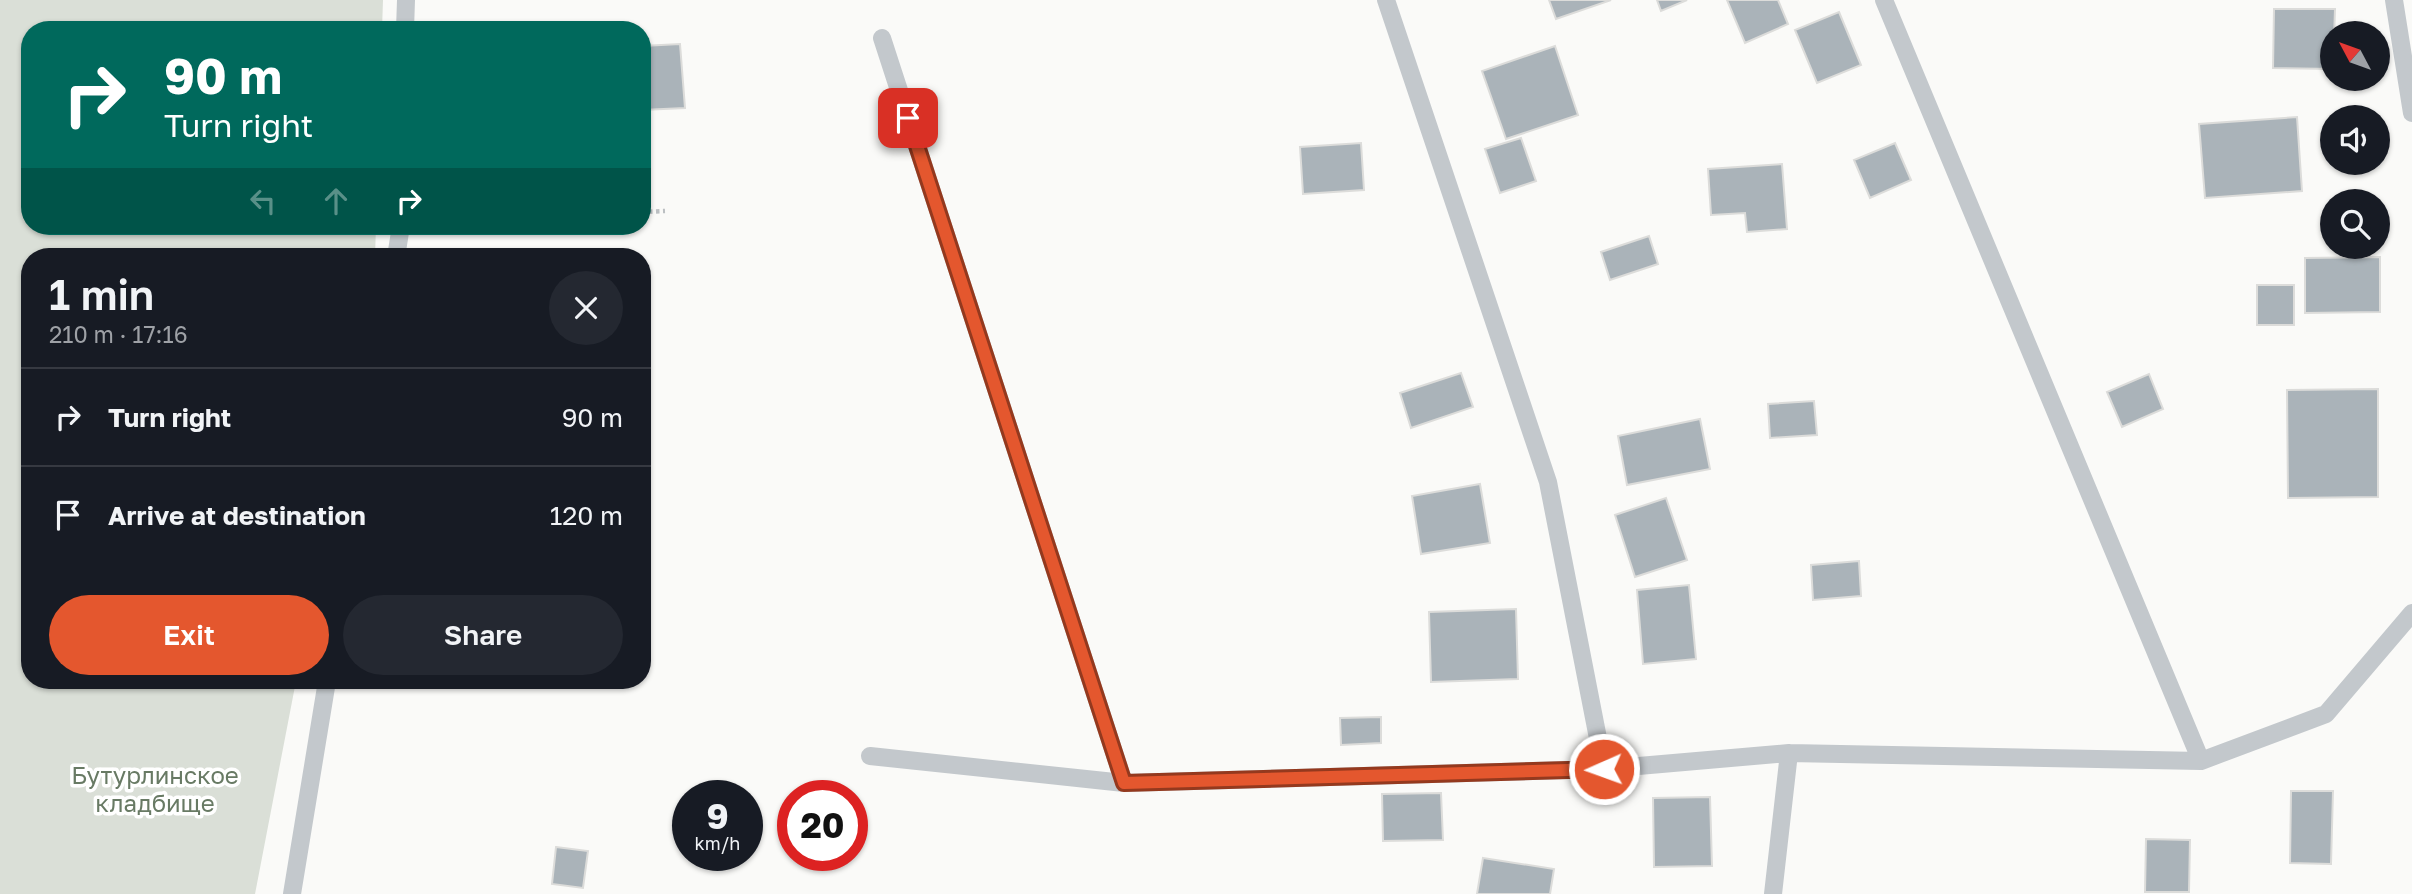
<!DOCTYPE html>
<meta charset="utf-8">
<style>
:root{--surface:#171b24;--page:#242831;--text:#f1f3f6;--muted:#9ea1a6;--line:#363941;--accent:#e4572e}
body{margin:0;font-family:"Golos Text",sans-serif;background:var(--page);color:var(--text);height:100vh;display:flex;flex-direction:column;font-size:26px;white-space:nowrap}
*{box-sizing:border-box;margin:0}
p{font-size:23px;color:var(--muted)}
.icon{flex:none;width:38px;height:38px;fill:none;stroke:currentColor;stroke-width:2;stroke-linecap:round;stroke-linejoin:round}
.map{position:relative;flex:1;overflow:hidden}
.sheet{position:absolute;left:21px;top:248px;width:630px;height:441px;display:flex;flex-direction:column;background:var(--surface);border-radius:28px;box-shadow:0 2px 5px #0004}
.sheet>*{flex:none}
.guide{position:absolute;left:21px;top:21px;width:630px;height:214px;border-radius:28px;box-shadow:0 2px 5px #0004;background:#00695c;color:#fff;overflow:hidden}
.needle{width:46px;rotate:311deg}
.buttons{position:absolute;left:2320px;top:21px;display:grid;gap:14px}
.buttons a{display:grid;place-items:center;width:70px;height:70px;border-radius:50%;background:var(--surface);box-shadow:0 2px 5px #0004;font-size:35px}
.speed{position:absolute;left:672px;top:780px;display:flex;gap:14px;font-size:35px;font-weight:700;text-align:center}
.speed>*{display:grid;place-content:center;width:91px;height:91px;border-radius:50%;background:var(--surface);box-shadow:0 2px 5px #0004;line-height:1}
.speed small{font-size:18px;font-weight:400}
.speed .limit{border:10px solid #d22;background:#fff;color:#111}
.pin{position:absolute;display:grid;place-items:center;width:60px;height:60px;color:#fff;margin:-30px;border-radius:14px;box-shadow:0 4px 10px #0006}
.me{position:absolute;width:77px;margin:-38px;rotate:268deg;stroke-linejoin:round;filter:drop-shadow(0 0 5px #0008)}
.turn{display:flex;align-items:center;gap:24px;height:147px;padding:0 28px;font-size:32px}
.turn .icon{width:91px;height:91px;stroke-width:2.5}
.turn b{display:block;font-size:49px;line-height:60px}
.lanes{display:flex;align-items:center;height:66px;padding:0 28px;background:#0003;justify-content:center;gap:35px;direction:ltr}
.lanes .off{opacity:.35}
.round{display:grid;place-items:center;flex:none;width:74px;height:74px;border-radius:37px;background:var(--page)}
.summary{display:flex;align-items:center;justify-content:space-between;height:119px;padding:0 28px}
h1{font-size:42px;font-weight:600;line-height:52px}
.cta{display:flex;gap:14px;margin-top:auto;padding:14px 28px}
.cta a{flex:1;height:80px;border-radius:42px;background:var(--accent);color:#fff;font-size:28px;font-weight:600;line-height:80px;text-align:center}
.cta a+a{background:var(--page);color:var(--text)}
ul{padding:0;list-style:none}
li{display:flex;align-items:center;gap:21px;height:98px;padding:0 28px;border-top:2px solid var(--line)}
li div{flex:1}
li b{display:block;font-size:26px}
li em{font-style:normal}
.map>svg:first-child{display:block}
.green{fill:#dadfd7}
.building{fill:#aab3b9;stroke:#dcdcda;stroke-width:2}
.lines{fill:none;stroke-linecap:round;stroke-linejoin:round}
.path{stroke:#bbbfc2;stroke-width:4.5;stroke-dasharray:3.5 3.5;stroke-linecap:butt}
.service{stroke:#c3c8cc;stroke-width:18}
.route-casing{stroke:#94391e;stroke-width:18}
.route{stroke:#e4572e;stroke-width:12}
.labels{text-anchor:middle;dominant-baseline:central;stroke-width:7;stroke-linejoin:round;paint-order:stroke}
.park-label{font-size:24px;fill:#687a64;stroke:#fff}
</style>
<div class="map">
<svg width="2412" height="894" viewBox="0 0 2412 894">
<rect width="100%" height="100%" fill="#fafaf8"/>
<path class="green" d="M 0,0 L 383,0 L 382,30 L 30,30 L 30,226 L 376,226 L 375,257 L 30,257 L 30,681 L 296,681 L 255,894 L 0,894 Z"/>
<path class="building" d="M 1549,0 L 1611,0 L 1556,19 Z
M 1657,0 L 1687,0 L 1661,11 Z
M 1727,0 L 1778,0 L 1788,24 L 1745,43 Z
M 2274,9 L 2335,9 L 2333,69 L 2273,68 Z
M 1839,12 L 1861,65 L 1817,83 L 1795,30 Z
M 680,44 L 685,108 L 642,110 L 642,46 Z
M 1555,46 L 1578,115 L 1506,139 L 1482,71 Z
M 2297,117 L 2302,191 L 2205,198 L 2199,124 Z
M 1521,138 L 1536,181 L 1500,193 L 1485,149 Z
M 1361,143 L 1364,190 L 1303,194 L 1300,147 Z
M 1895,143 L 1911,180 L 1870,198 L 1854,160 Z
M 1782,164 L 1787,229 L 1747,232 L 1745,213 L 1711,215 L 1708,169 Z
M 1649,236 L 1658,264 L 1610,280 L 1601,252 Z
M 2380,257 L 2380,312 L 2305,313 L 2305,258 Z
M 2257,285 L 2294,285 L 2294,325 L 2257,325 Z
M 1461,373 L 1473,407 L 1411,428 L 1400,393 Z
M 2149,374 L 2163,409 L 2122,427 L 2107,392 Z
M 2378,389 L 2378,497 L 2288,498 L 2287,390 Z
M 1814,401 L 1817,435 L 1770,438 L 1768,404 Z
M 1700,419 L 1710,469 L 1627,485 L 1618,436 Z
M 1480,484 L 1490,543 L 1421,554 L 1412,496 Z
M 1666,498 L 1687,560 L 1635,577 L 1615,515 Z
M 1859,561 L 1861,596 L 1813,600 L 1811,565 Z
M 1689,585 L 1696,659 L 1643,664 L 1637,590 Z
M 1516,609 L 1518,679 L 1431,682 L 1429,612 Z
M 1381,717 L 1381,743 L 1341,745 L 1340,718 Z
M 2291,791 L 2333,791 L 2331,864 L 2290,863 Z
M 1441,793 L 1443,840 L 1383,841 L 1382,794 Z
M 1710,797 L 1712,866 L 1654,867 L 1653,798 Z
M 2146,839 L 2190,840 L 2189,892 L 2145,892 Z
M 556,847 L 588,851 L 583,888 L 552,884 Z
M 1483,858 L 1554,869 L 1550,894 L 1477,894 Z"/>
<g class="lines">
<path class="path" d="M 642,212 L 665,211
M 429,227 L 441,226"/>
<path class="service" d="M 1386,0 L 1548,482 L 1604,769 L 1789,753 L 2201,761 L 2326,714 L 2412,613
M 1884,0 L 2201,761
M 2394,0 L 2412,113
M 405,30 L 406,0
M 882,38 L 1124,783
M 396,257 L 401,226
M 870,756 L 1124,783 L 1604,769
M 292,894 L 327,681
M 1773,894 L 1789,753"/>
</g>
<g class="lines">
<g class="route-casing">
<path id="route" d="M 908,118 L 1124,783 L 1604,769"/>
</g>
<use href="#route" class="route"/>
</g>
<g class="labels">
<g class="park-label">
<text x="155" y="774">Бутурлинское<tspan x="155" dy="28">кладбище</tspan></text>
</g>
</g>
</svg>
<div class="buttons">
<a><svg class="needle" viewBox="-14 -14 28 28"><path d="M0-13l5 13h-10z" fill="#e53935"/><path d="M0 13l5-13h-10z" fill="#9ea1a6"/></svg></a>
<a><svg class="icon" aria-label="sound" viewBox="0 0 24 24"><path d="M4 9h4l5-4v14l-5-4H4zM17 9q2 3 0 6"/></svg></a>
<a><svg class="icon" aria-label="search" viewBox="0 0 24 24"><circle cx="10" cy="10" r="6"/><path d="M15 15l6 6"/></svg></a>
</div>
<div class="speed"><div>9<small>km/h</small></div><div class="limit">20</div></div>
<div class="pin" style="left:908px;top:118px;background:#d93025"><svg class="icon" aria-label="arrive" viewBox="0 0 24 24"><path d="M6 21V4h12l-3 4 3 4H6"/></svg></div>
<svg class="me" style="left:1604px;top:769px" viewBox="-20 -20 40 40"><circle r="17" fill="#e4572e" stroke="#fff" stroke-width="3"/><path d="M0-11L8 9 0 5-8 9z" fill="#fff"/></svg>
<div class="guide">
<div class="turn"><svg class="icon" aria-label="right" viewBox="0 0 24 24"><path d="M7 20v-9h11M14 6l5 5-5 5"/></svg><div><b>90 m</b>Turn right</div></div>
<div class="lanes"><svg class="icon off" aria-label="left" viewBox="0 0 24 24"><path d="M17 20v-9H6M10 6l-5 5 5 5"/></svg><svg class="icon off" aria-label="ahead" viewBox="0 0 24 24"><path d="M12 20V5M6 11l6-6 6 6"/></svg><svg class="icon" aria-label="right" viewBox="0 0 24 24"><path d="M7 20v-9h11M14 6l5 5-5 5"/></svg></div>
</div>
<section class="sheet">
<div class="summary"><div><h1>1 min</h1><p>210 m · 17:16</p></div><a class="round"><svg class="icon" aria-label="close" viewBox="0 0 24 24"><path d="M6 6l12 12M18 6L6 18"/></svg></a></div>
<ul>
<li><svg class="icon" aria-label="right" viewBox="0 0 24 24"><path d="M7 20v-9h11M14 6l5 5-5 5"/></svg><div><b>Turn right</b></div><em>90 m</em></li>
<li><svg class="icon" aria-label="arrive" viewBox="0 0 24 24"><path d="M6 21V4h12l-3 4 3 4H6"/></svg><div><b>Arrive at destination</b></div><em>120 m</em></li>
</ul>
<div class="cta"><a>Exit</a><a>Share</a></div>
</section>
</div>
